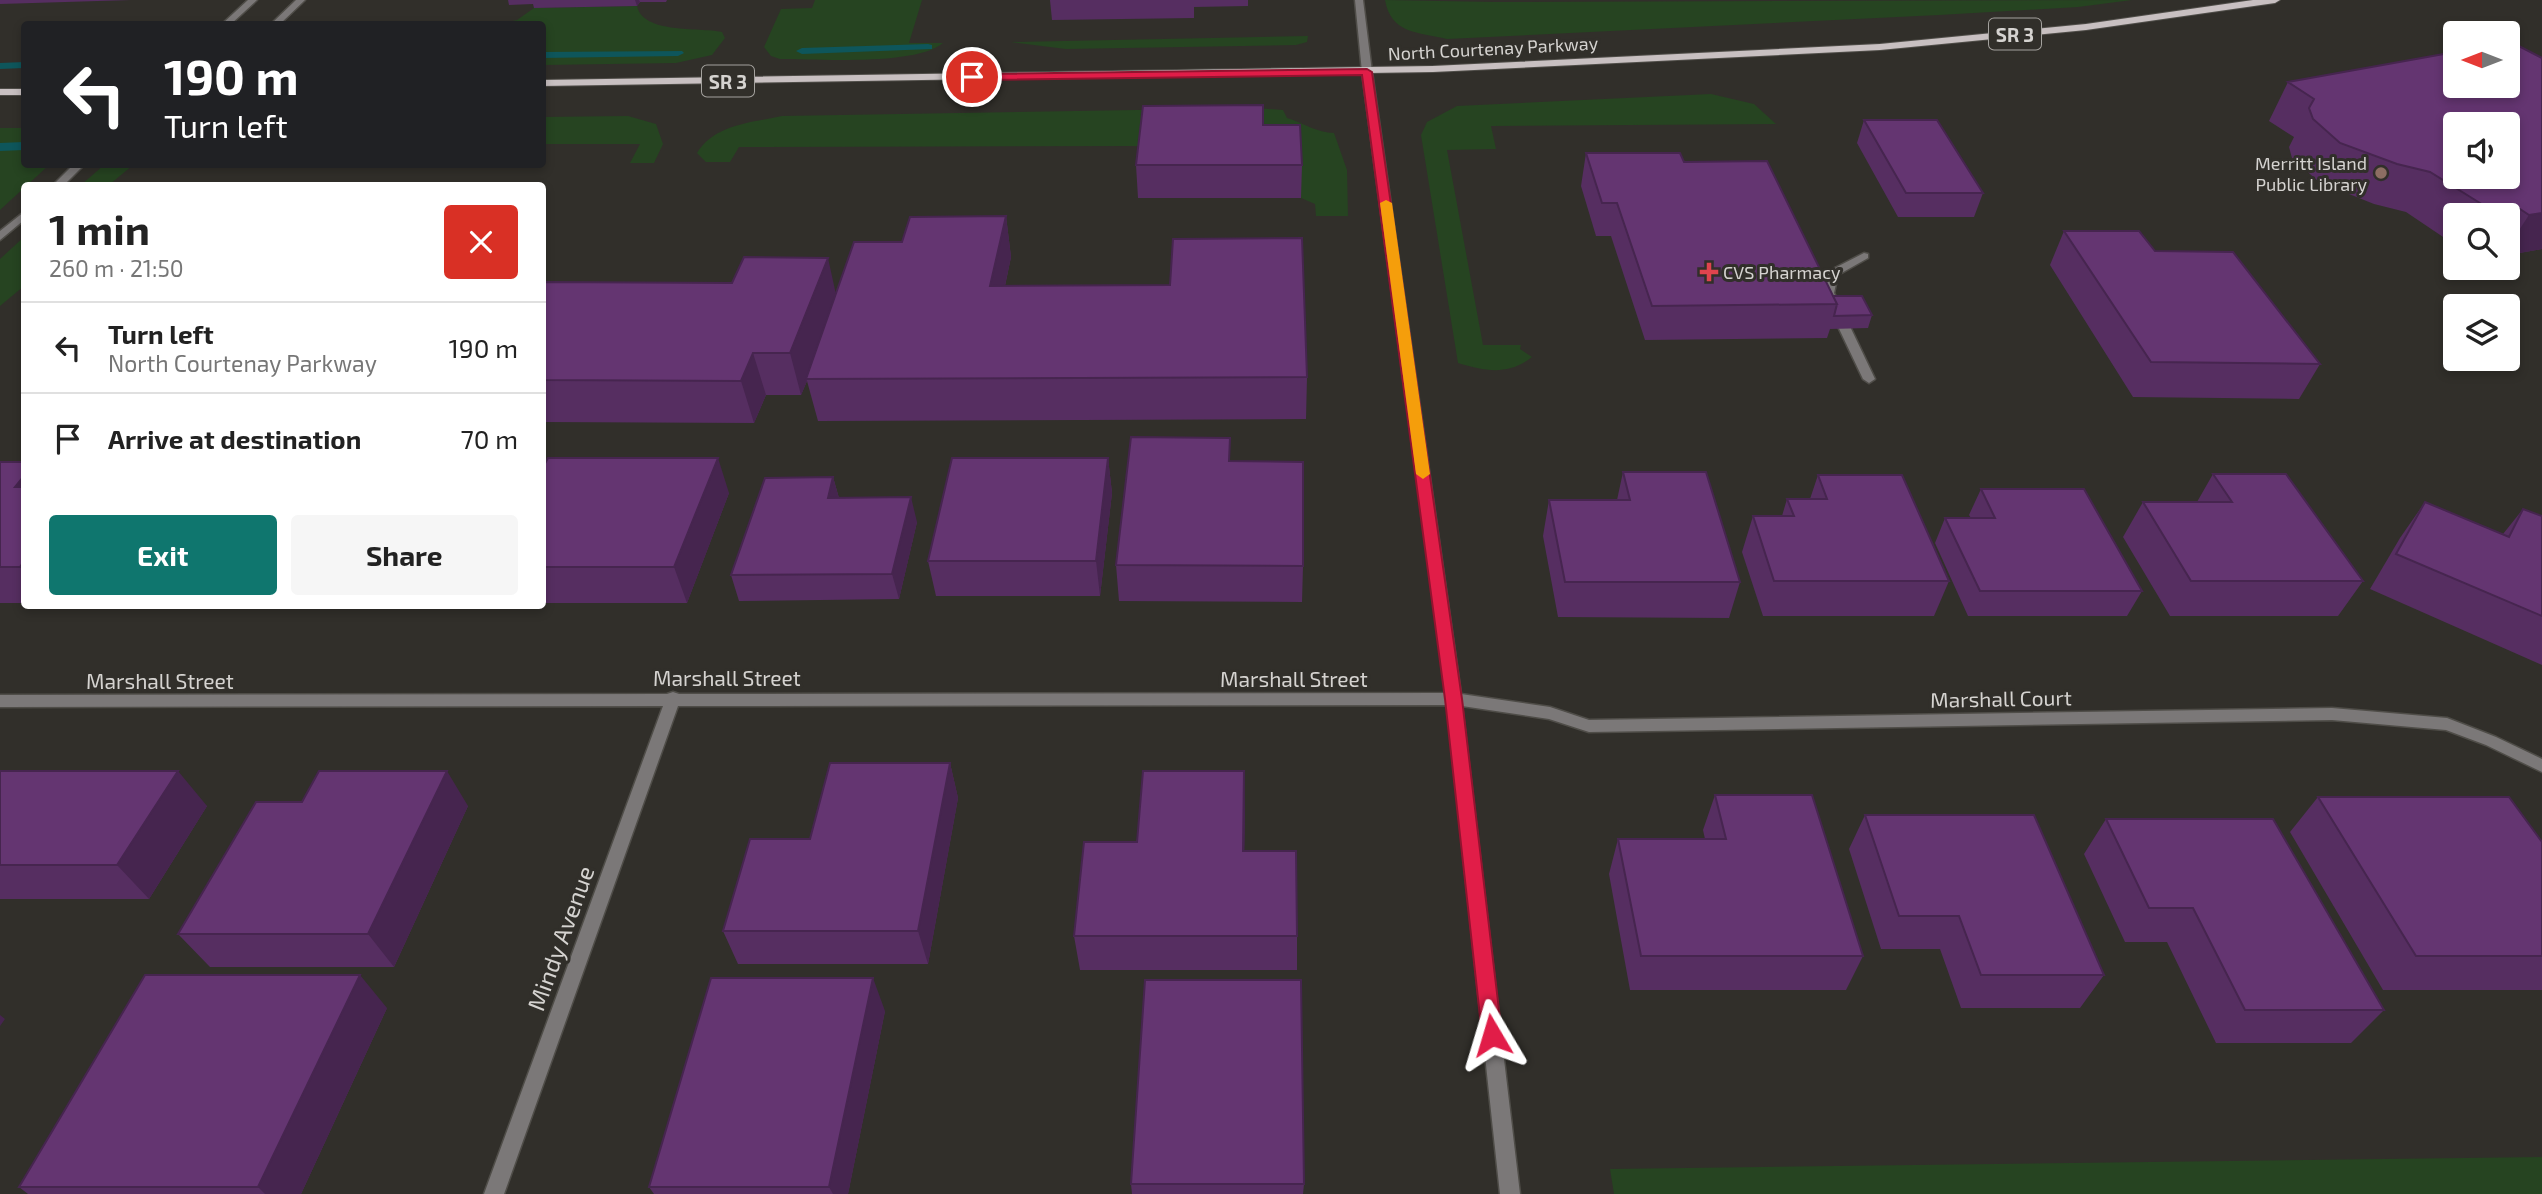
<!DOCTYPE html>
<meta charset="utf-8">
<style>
:root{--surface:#fff;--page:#f6f6f6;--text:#222;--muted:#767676;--line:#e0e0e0;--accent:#0f766e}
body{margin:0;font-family:"Exo 2",sans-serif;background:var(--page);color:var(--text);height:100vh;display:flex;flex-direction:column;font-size:26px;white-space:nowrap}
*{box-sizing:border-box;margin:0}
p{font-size:23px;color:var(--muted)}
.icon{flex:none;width:38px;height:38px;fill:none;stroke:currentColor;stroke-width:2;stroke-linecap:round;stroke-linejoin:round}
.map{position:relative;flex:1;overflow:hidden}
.sheet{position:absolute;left:21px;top:182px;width:525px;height:427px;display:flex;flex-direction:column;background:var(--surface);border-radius:7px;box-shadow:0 4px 10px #0003}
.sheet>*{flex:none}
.guide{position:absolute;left:21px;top:21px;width:525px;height:147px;border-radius:7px;box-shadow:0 4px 10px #0003;background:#202124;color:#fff;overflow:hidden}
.needle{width:46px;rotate:270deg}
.controls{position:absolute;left:2443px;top:21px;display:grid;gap:14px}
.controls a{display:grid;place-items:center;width:77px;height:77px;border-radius:7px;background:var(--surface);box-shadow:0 4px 10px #0003;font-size:35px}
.pin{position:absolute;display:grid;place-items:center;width:60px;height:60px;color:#fff;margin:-30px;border:4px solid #fff;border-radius:50%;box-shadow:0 2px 7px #0007}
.me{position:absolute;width:77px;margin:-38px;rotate:353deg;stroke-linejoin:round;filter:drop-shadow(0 0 5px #0008)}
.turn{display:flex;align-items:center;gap:24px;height:147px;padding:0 28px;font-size:32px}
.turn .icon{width:91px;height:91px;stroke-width:2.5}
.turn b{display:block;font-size:49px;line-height:60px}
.round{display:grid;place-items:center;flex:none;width:74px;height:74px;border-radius:7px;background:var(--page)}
.head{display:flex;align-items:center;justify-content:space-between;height:119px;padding:0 28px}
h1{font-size:42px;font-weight:700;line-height:52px}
.primary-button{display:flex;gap:14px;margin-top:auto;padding:14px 28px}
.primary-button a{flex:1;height:80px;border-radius:7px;background:var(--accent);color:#fff;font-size:28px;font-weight:700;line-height:80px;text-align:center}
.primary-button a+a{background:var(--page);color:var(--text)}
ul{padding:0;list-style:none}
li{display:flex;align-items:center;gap:21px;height:91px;padding:0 28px;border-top:2px solid var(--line)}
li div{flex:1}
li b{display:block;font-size:26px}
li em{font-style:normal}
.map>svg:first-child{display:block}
.green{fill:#264421}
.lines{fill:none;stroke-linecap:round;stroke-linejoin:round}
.stream{fill:#0e565b;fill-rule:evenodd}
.lane-casing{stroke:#4f4d48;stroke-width:3}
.street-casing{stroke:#4f4d48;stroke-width:3}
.primary-casing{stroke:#4f4d48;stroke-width:2}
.lane{fill:#7b7878;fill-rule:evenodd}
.street{fill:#7b7878;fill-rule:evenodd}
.primary{fill:#c8c0c1;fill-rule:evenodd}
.wall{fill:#562e61}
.shaded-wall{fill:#46254f}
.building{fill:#643571;stroke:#46254f;stroke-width:2;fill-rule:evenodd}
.route{fill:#e11d48;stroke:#92132f;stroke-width:2}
.slow{fill:#f59e0b}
.education-dot{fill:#8d6e63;stroke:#312f2a;stroke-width:2.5}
.health-dot{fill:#e0444e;stroke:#312f2a;stroke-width:2.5}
.labels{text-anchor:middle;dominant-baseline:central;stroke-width:6;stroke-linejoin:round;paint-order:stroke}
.far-street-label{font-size:18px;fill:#d5d3d0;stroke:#312f2a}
.far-poi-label{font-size:18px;fill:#d5d3d0;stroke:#312f2a;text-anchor:end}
.shield{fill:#312f2a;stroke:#a4a29e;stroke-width:2}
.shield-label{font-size:19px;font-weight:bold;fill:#d5d3d0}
.street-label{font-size:21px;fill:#d5d3d0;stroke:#312f2a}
.near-street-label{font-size:24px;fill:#d5d3d0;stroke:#312f2a}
</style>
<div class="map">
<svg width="2542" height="1194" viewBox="0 0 2542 1194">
<rect width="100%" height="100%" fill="#312f2a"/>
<path class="green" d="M 815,0 L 922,0 L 909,43 L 943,43 C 916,66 817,59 780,59 L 771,56 L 764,47 L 781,9 L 812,8 Z
M 1385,0 L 1494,2 L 2132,0 L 2078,7 L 1939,15 L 1447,39 C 1418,32 1391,34 1385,0 Z
M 637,6 C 643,34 698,27 722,32 L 725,38 L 712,55 L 676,63 L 543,65 L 542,24 L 500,24 L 517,20 L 534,8 Z
M 1308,36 L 1307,42 L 1296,45 L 1066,49 L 1011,42 Z
M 1711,94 L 1754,104 L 1776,124 L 1491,126 L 1496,149 L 1447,150 L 1483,345 L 1521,345 L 1520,349 L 1532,357 C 1508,376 1485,371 1458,363 L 1421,135 L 1427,122 L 1457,106 Z
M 1257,108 L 1283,110 L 1287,118 C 1304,123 1317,133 1334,133 L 1347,170 L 1348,216 L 1316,216 L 1315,204 L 1301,198 L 1300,158 L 1141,146 L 739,147 L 730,162 L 706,162 L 697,153 C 715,124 751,123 782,116 Z
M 628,116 L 656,124 L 663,144 L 654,163 L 630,163 L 640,144 L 543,144 L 543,117 Z
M 0,128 L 24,128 L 24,164 L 49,165 L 0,210 Z
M 104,165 L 133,165 L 109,185 L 81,185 Z
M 24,237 L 24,286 L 0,306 L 0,259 Z
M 2542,1157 L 2542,1194 L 1614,1194 L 1610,1169 Z"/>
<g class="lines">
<path class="stream" d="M 928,44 L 932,45 L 932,49 L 802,54 L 796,51 L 802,48 Z
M 682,51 L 684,53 L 678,56 L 542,58 L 542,52 Z
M 24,62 L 24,68 L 0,69 L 0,63 Z
M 24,142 L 24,150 L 0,151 L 0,143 Z"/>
<g class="lane-casing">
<path id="lane" d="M 1355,0 L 1363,0 L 1372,72 L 1367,75 L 1362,72 Z
M 1864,253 L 1868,254 L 1868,258 L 1838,275 L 1834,293 L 1875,379 L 1869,383 L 1863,379 L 1822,293 L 1829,271 Z"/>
</g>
<g class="street-casing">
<path id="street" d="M 248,0 L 257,0 L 231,24 L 222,24 Z
M 296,0 L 305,0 L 280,24 L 271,24 Z
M 1367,69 L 1372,72 L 1461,694 L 1550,707 L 1589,720 L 2332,708 L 2447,718 L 2496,737 L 2542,759 L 2542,772 L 2486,745 L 2446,730 L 2332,720 L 1589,732 L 1549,719 L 1462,706 L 1520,1194 L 1500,1194 L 1447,705 L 678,706 L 504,1194 L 484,1194 L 663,706 L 0,707 L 0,695 L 667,694 L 673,692 L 679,694 L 1446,693 L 1362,72 Z
M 74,164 L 85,164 L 63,186 L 52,186 Z
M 24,212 L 24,220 L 0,240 L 0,231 Z"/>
</g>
<g class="primary-casing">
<path id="primary" d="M 2253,0 L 2280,0 L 2275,3 L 2086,30 L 1880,50 L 1433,72 L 542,86 L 542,80 L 1433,66 L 1880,44 L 2086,24 Z
M 0,89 L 24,89 L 24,95 L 0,95 Z"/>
</g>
<use href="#lane" class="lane"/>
<use href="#street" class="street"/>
<use href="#primary" class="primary"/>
</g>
<path class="wall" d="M 0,0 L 131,0 L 0,4 Z
M 508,0 L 667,0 L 666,2 L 640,2 L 637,6 L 534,8 L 533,4 L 509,5 Z
M 1050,0 L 1248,0 L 1248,6 L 1194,7 L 1194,18 L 1052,20 Z
M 2288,82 L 2508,86 L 2542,249 L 2508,255 L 2508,215 L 2455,215 L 2455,245 L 2406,212 L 2374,204 L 2319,182 L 2292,158 L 2289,147 L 2294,137 L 2269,121 Z
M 1864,120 L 1983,193 L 1974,217 L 1898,217 L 1857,143 Z
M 1263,125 L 1302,165 L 1301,198 L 1138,198 L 1136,165 Z
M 1586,153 L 1684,162 L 1833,296 L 1872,315 L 1868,328 L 1830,329 L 1827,338 L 1645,340 L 1611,236 L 1596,236 L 1581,186 Z
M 1006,216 L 1011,257 L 1005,286 L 1307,377 L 1306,419 L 818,421 L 807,381 L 801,395 L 766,395 L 754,423 L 542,422 L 542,282 L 836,293 L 902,242 Z
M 2064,231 L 2155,251 L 2320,364 L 2299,399 L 2133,397 L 2050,265 Z
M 1108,458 L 1112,493 L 1100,596 L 936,596 L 928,561 Z
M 0,462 L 24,462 L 24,603 L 0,603 Z
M 542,469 L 729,493 L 687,603 L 542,603 Z
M 1623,472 L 1740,582 L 1729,618 L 1558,617 L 1543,536 L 1549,500 L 1617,500 Z
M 2213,474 L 2363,581 L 2338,616 L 2170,616 L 2123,537 L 2143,502 L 2197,502 Z
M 1818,475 L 1949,581 L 1934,616 L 1763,616 L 1742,552 L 1753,516 L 1782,516 L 1787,499 L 1810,499 Z
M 833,477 L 839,498 L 917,522 L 899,599 L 739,601 L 731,575 Z
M 1981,489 L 2142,591 L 2127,616 L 1968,616 L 1935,543 L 1945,518 L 1971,518 L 1969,515 Z
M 2425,502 L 2503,534 L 2523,509 L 2542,516 L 2542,665 L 2370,589 L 2400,538 Z
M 1116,565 L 1303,566 L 1302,602 L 1119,601 Z
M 950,763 L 958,798 L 928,964 L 738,964 L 723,931 L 810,839 Z
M 0,771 L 207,806 L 149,899 L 0,899 Z
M 1715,795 L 1863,956 L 1846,990 L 1630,990 L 1609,874 L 1618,839 L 1705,839 L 1703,830 Z
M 2318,797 L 2542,842 L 2542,990 L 2383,990 L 2290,832 Z
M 302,802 L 468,806 L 394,967 L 210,967 L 178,934 Z
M 1245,806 L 1244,851 L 1297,936 L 1297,970 L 1080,970 L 1074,936 L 1137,842 Z
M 1865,815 L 2104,975 L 2080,1008 L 1961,1008 L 1940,949 L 1881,949 L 1849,849 Z
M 2106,819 L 2384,1010 L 2351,1043 L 2216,1043 L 2167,942 L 2125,942 L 2084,854 Z
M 387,1008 L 301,1194 L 28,1194 L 19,1187 Z
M 885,1011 L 848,1194 L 654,1194 L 649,1187 Z
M 1131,1184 L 1304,1184 L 1303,1194 L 1132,1194 Z"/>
<path class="shaded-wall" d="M 635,0 L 639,0 L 640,2 L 637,6 Z
M 2520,209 L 2508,227 L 2508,215 L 2494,215 L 2496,213 Z
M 2542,213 L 2542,249 L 2508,255 L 2508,247 L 2529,215 Z
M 1006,216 L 1011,257 L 996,328 L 990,286 Z
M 828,258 L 837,299 L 806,379 L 807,381 L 801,395 L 790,353 Z
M 753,353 L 766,395 L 754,423 L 741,381 Z
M 718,458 L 729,493 L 687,603 L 674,567 Z
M 1108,458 L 1112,493 L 1100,596 L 1096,561 Z
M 24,476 L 24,500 L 15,487 Z
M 833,477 L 840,502 L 828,498 Z
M 911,497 L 917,522 L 899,599 L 892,574 Z
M 24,561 L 24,573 L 20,567 Z
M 950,763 L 958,798 L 928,964 L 918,931 Z
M 178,771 L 207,806 L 149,899 L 117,865 Z
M 447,771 L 468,806 L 394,967 L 368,934 Z
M 1244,771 L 1245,806 L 1244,886 L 1243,851 Z
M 360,975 L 387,1008 L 301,1194 L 265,1194 L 258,1187 Z
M 873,978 L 885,1011 L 848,1194 L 833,1194 L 829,1187 Z
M 0,1015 L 5,1019 L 0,1026 Z"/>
<path class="building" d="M 2511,42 L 2542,58 L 2542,213 L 2529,215 L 2520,209 L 2496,213 L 2430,172 L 2397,164 L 2340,143 L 2313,119 L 2309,108 L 2314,99 L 2288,82 L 2455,52 L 2455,86 L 2508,86 L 2508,43 ZM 2455,124 L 2508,124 L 2508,177 L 2455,177 Z
M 1263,105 L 1263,125 L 1300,125 L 1302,165 L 1136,165 L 1143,106 Z
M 1864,120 L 1937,120 L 1983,193 L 1906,193 Z
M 1586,153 L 1680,153 L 1684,162 L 1767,161 L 1837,304 L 1652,306 L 1617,203 L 1602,203 Z
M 1006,216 L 990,286 L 1170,285 L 1173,239 L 1302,238 L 1307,377 L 806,379 L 854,242 L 902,242 L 910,217 Z
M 2064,231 L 2139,231 L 2155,251 L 2233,252 L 2320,364 L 2151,362 Z
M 744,257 L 828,258 L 790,353 L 753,353 L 741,381 L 542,380 L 542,282 L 732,283 Z
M 1833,296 L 1862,296 L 1872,315 L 1834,316 L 1837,304 Z
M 1131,437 L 1230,438 L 1229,461 L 1303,462 L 1303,566 L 1116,565 Z
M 548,458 L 718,458 L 674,567 L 542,567 L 542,469 Z
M 952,458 L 1108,458 L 1096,561 L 928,561 Z
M 0,462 L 24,462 L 24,476 L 15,487 L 24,487 L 24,561 L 20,567 L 0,567 Z
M 1623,472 L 1706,472 L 1740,582 L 1565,582 L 1549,500 L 1630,500 Z
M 2213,474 L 2286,474 L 2363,581 L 2191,581 L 2143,502 L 2232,502 Z
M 1818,475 L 1902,475 L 1949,581 L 1774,581 L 1753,516 L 1794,516 L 1787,499 L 1827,499 Z
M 833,477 L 828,498 L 911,497 L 892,574 L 731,575 L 765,478 Z
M 1981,489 L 2084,489 L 2142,591 L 1980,591 L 1945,518 L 1995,518 Z
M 2425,502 L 2509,537 L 2523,509 L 2542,516 L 2542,616 L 2396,554 Z
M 830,763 L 950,763 L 918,931 L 723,931 L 750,839 L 810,839 Z
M 0,771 L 178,771 L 117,865 L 0,865 Z
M 319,771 L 447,771 L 368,934 L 178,934 L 256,802 L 302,802 Z
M 1143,771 L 1244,771 L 1243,851 L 1296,851 L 1297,936 L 1074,936 L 1084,842 L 1137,842 Z
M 1715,795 L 1812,795 L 1863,956 L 1641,956 L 1618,839 L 1726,839 Z
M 2318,797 L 2509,797 L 2542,842 L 2542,956 L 2416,956 Z
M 1865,815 L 2034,815 L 2104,975 L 1981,975 L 1959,916 L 1899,916 Z
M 2106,819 L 2273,819 L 2384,1010 L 2245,1010 L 2193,908 L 2149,908 Z
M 145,975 L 360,975 L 258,1187 L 19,1187 Z
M 711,978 L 873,978 L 829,1187 L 649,1187 Z
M 1145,980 L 1301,980 L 1304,1184 L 1131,1184 Z"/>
<path class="route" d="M 1367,69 L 1372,72 L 1462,699 L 1502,1035 L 1499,1042 L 1492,1045 L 1485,1042 L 1482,1035 L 1445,699 L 1362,75 L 972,80 L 967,77 L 972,74 Z"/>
<path class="slow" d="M 1386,200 L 1392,203 L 1430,474 L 1423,479 L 1416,474 L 1380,203 Z"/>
<circle class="education-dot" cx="2381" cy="173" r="7"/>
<path class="health-dot" d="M1705.5 261.5h7v7h7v7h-7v7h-7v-7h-7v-7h7z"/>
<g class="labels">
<g class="far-street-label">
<text transform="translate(1493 48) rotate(-3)">North Courtenay Parkway</text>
</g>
<g class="far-poi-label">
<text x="2367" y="163">Merritt Island<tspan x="2367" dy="21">Public Library</tspan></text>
<text x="1723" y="272" text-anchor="start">CVS Pharmacy</text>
</g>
<g class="shield">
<rect x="1989" y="18.5" width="52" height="31" rx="5"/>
<rect x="702" y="65.5" width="52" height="31" rx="5"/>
</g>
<g class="shield-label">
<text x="2015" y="34">SR 3</text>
<text x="728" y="81">SR 3</text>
</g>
<g class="street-label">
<text x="727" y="677">Marshall Street</text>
<text x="1294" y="678">Marshall Street</text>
<text x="160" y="680">Marshall Street</text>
<text transform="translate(2001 698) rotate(-1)">Marshall Court</text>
</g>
<g class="near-street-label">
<text transform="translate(560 938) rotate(-70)">Mindy Avenue</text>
</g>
</g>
</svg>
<div class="controls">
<a><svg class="needle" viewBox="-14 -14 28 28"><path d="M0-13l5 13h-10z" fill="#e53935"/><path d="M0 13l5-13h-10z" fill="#767676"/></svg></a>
<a><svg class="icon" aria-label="sound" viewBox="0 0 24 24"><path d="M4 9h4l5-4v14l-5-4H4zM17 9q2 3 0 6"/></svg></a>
<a><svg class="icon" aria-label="search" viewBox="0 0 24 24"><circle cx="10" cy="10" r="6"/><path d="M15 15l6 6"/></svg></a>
<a><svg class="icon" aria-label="layers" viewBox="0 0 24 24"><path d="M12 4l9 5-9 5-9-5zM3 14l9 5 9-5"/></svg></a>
</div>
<div class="pin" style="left:972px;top:77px;background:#d93025"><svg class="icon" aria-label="arrive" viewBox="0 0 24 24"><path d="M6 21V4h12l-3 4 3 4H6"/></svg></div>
<svg class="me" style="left:1492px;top:1035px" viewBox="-20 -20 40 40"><path d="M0-17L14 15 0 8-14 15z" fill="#e11d48" stroke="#fff" stroke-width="4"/></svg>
<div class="guide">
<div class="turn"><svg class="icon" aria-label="left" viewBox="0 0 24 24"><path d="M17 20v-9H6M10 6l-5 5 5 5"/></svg><div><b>190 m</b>Turn left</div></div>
</div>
<section class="sheet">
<div class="head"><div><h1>1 min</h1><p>260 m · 21:50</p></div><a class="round" style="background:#d93025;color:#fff"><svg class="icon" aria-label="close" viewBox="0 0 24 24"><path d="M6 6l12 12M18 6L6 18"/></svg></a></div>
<ul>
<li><svg class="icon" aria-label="left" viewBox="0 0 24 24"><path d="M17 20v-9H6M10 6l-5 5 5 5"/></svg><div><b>Turn left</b><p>North Courtenay Parkway</p></div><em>190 m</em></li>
<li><svg class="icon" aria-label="arrive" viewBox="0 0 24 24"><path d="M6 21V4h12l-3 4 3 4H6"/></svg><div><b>Arrive at destination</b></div><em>70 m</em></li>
</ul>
<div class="primary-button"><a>Exit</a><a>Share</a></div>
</section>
</div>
